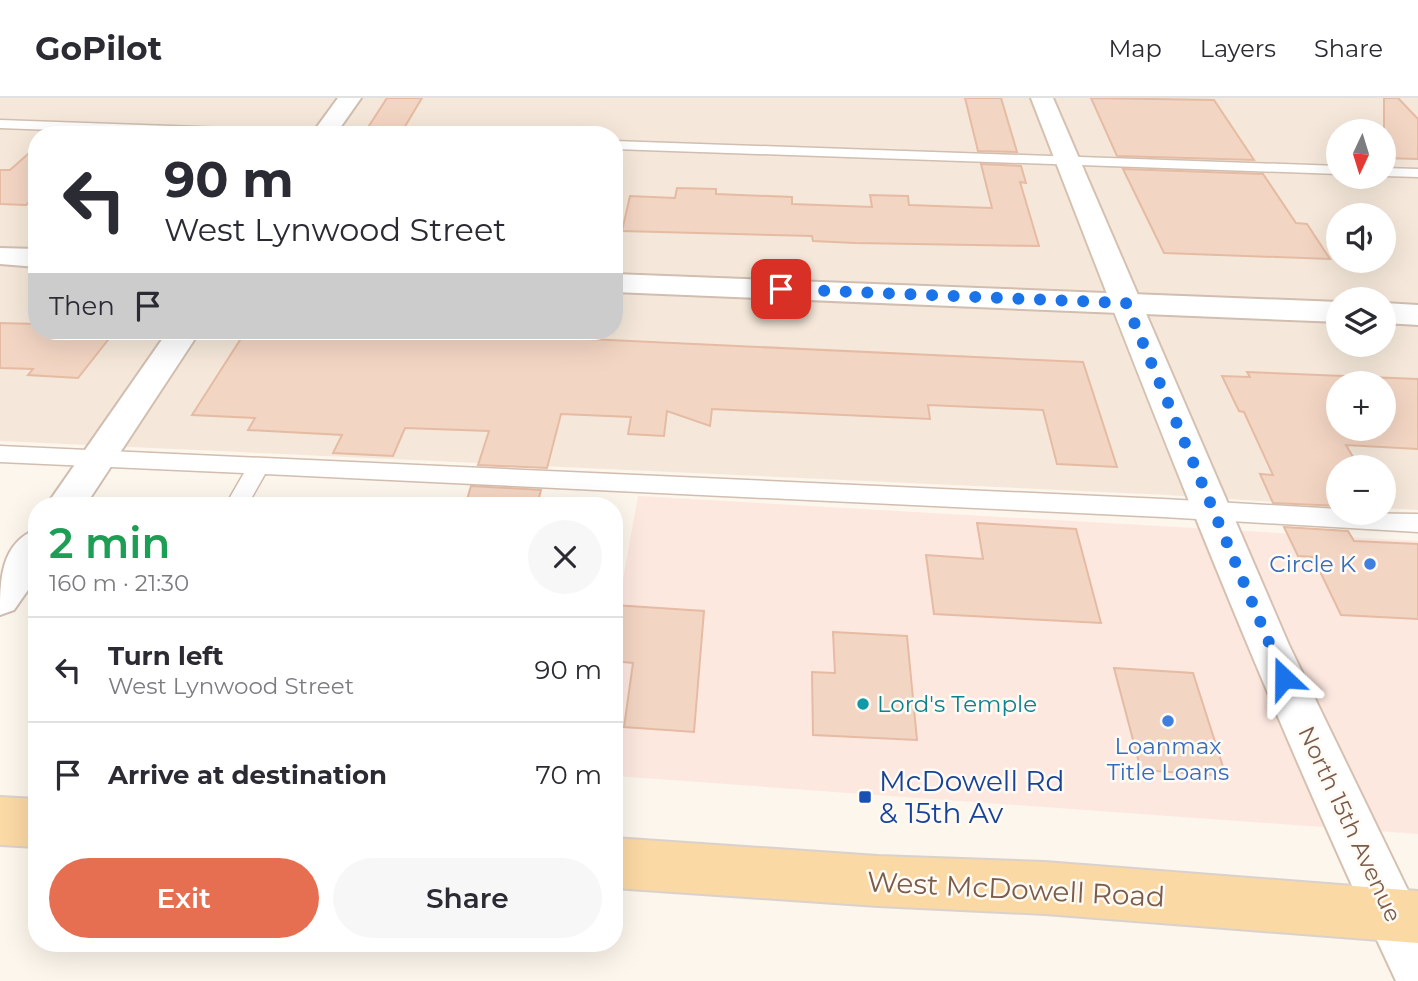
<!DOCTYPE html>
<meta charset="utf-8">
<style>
:root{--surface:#fff;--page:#f7f7f7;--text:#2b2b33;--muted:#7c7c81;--line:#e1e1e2;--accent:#e76f51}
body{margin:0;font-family:Montserrat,sans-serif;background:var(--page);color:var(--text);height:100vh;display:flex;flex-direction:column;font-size:26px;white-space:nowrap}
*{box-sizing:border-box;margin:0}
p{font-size:23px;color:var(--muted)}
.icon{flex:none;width:38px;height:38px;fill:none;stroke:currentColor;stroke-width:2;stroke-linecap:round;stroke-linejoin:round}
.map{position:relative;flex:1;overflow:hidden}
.side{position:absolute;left:28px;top:399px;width:595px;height:455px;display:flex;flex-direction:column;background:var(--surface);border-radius:28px;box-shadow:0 7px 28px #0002}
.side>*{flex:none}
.guide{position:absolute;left:28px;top:28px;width:595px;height:214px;border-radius:28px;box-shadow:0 7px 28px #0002;background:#fff;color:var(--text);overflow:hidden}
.needle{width:46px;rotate:184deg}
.buttons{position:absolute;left:1326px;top:21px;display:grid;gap:14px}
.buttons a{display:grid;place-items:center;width:70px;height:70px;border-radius:50%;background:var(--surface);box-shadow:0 7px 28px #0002;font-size:35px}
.pin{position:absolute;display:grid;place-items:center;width:60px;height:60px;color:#fff;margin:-30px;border-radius:14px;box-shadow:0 4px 10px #0006}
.me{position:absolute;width:77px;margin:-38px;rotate:337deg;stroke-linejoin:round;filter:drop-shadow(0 0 5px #0008)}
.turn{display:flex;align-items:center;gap:24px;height:147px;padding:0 21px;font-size:32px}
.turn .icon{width:91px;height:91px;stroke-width:2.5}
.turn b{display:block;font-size:49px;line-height:60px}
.then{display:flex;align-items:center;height:66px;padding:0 21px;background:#0003;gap:14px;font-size:26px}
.round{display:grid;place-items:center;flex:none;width:74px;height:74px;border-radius:37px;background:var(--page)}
.overview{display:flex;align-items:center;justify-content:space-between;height:119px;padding:0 21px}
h1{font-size:42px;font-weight:600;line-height:52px;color:#1e9e55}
.cta{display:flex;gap:14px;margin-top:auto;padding:14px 21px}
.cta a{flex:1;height:80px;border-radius:42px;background:var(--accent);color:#fff;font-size:28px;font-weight:600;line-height:80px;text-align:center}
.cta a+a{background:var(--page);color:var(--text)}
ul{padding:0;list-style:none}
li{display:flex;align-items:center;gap:21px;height:105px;padding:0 21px;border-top:2px solid var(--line)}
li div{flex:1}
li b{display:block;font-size:26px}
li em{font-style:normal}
header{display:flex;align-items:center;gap:42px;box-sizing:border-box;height:98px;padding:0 35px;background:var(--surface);border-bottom:2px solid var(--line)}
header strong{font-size:33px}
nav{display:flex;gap:38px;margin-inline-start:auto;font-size:24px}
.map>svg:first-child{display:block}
.residential{fill:#f5e8da;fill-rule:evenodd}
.commercial{fill:#fde8e0}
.building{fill:#f3d5c3;stroke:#e6bba3;stroke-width:2;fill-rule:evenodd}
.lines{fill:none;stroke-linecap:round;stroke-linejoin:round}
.lane-casing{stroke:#d1beb0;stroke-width:3}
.street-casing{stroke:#d1beb0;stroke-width:4}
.secondary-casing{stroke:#d6c0b0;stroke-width:4}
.primary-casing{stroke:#dad1cd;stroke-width:4}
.lane{fill:#fff;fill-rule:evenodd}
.street{fill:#fff;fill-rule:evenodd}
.secondary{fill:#fff;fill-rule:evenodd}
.primary{fill:#fbd9a5;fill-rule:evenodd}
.route{stroke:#1a73e8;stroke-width:12;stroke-dasharray:0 21.6}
.shop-dot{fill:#3f7fe0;stroke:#fffaf3;stroke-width:2.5}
.culture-dot{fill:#0f9aa8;stroke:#fffaf3;stroke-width:2.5}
.transit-dot{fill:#1a4fb4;stroke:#fffaf3;stroke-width:2.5}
.labels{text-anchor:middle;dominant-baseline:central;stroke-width:5;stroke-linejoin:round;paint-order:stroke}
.shop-label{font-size:23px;fill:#366cbe;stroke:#fffaf3;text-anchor:end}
.culture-label{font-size:23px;fill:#0d838f;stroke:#fffaf3;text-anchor:start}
.street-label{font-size:23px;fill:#7a5c4d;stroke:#fffaf3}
.near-transit-label{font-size:28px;fill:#164399;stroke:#fffaf3;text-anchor:start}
.near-street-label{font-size:28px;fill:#7a5c4d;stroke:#fffaf3}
</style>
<header>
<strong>GoPilot</strong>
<nav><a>Map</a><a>Layers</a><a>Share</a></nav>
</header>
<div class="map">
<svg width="1418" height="883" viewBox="0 0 1418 883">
<rect width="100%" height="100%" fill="#fdf6ec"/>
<path class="residential" d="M 0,0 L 1418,0 L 1418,412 L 1384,410 L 1384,369 L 1339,369 L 1339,408 L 1167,397 L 0,343 ZM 1339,33 L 1384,33 L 1384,79 L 1339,79 ZM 37,37 L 614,37 L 614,233 L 37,233 ZM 1339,117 L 1384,117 L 1384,163 L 1339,163 ZM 1339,201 L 1384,201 L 1384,247 L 1339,247 ZM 1339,285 L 1384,285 L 1384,331 L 1339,331 Z"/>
<path class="commercial" d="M 638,398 L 1418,443 L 1418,736 L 614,678 L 614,531 Z"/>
<path class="building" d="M 387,0 L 422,0 L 401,35 L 365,34 Z
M 965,0 L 1001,0 L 1017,54 L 978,53 Z
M 1091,0 L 1214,2 L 1254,62 L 1117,58 Z
M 1384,0 L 1398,0 L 1418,21 L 1418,61 L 1384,60 Z
M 37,48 L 37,96 L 26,107 L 0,106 L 0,72 L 10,72 Z
M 981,66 L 1021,68 L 1026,85 L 1020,84 L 1039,148 L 855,145 L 813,143 L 812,138 L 622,133 L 630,98 L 675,100 L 677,90 L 716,91 L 716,96 L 792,99 L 792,106 L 872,109 L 870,97 L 908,98 L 909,107 L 992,110 Z
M 1123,71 L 1263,76 L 1296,125 L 1307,126 L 1330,161 L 1164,155 Z
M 0,225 L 37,226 L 37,233 L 115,233 L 78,280 L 28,277 L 33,271 L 0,270 Z
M 249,233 L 414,233 L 1083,264 L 1117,369 L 1057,366 L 1043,312 L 928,307 L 930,321 L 712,311 L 710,328 L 667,313 L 664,338 L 628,336 L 631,319 L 561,316 L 547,370 L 478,367 L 489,333 L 405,330 L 393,358 L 333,355 L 342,337 L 248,332 L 255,320 L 192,317 L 242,239 Z
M 1247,274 L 1418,281 L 1418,351 L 1346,347 L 1359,369 L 1339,369 L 1339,408 L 1273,405 L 1260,376 L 1273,377 L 1244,314 L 1239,313 L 1222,278 L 1250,279 ZM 1339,285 L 1384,285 L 1384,331 L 1339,331 Z
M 471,388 L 541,392 L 537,408 L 465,408 Z
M 977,425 L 1076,431 L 1101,525 L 934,516 L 926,457 L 983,461 Z
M 1284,429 L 1348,433 L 1354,443 L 1418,446 L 1418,521 L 1341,517 L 1313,459 L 1298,458 Z
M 614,507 L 704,513 L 694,634 L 624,629 L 633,565 L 614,563 Z
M 833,534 L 907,538 L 917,642 L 813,637 L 812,574 L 835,575 Z
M 1114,570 L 1193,575 L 1226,678 L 1141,672 Z"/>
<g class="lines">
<g class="lane-casing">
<path id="lane" d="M 0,22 L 310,33 L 317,37 L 184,37 L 0,30 Z
M 614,43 L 1339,68 L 1339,76 L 614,51 Z
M 1384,70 L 1418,71 L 1418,79 L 1384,78 Z
M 0,348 L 1163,401 L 1339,411 L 1339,415 L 1418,416 L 1418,434 L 1163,419 L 265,376 L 247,408 L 225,408 L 244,375 L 0,364 Z"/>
</g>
<g class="street-casing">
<path id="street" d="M 338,0 L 361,0 L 335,37 L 311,37 Z
M 0,150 L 37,151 L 37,169 L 0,166 Z
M 614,176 L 1339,204 L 1339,224 L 614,194 Z
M 1384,205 L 1418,207 L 1418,227 L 1384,225 Z
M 168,233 L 200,233 L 85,408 L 46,408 Z
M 37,431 L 37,479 L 14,512 L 0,517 C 0,483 0,445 37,431 Z"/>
</g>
<g class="secondary-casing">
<path id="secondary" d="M 1031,0 L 1053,0 L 1289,547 L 1418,813 L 1418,883 L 1396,883 C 1260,594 1146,297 1031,0 Z"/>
</g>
<g class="primary-casing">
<path id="primary" d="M 0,699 L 37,701 L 37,749 L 0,747 Z
M 614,740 L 878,758 L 1045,764 L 1418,793 L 1418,845 L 1045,816 L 878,808 L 614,790 Z"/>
</g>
<use href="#lane" class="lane"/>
<use href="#street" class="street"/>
<use href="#secondary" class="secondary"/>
<use href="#primary" class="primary"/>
</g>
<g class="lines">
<path class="route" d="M 781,191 L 1126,205 L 1284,580"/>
</g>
<g class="shop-dot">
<circle cx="1370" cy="466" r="7"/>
<circle cx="1168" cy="623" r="7"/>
</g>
<circle class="culture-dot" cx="863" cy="606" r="7"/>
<rect class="transit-dot" x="858" y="692" width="14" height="14" rx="3.5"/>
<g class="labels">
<g class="shop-label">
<text x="1356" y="466">Circle K</text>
<text x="1168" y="648" text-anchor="middle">Loanmax<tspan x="1168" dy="26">Title Loans</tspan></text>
</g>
<g class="culture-label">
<text x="877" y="606">Lord's Temple</text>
</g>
<g class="street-label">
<text transform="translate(1350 726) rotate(65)">North 15th Avenue</text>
</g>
<g class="near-transit-label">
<text x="879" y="683">McDowell Rd<tspan x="879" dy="32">&amp; 15th Av</tspan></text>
</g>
<g class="near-street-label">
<text transform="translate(1016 791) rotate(3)">West McDowell Road</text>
</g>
</g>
</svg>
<div class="buttons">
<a><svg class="needle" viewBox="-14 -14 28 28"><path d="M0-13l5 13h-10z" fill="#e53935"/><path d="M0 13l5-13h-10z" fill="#7c7c81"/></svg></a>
<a><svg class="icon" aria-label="sound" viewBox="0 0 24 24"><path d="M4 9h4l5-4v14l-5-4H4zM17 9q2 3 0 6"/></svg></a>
<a><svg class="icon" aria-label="layers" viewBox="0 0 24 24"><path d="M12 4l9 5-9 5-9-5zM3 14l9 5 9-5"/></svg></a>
<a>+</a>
<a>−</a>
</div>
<div class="pin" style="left:781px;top:191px;background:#d93025"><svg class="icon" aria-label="arrive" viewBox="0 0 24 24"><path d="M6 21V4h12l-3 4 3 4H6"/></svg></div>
<svg class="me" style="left:1284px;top:580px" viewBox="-20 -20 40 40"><path d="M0-17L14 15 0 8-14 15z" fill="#1a73e8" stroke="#fff" stroke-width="4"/></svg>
<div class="guide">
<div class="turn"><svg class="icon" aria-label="left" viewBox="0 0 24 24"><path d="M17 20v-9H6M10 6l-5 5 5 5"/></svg><div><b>90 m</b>West Lynwood Street</div></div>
<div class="then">Then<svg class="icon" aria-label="arrive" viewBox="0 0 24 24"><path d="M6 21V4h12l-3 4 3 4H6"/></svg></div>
</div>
<section class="side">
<div class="overview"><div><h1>2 min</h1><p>160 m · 21:30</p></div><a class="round"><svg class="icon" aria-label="close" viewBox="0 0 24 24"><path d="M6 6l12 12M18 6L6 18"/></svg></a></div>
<ul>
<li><svg class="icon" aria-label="left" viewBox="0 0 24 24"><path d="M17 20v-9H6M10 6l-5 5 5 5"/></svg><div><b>Turn left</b><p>West Lynwood Street</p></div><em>90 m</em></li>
<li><svg class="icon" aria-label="arrive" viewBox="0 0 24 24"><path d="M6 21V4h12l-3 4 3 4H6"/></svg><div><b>Arrive at destination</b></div><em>70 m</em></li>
</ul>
<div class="cta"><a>Exit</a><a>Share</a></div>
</section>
</div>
